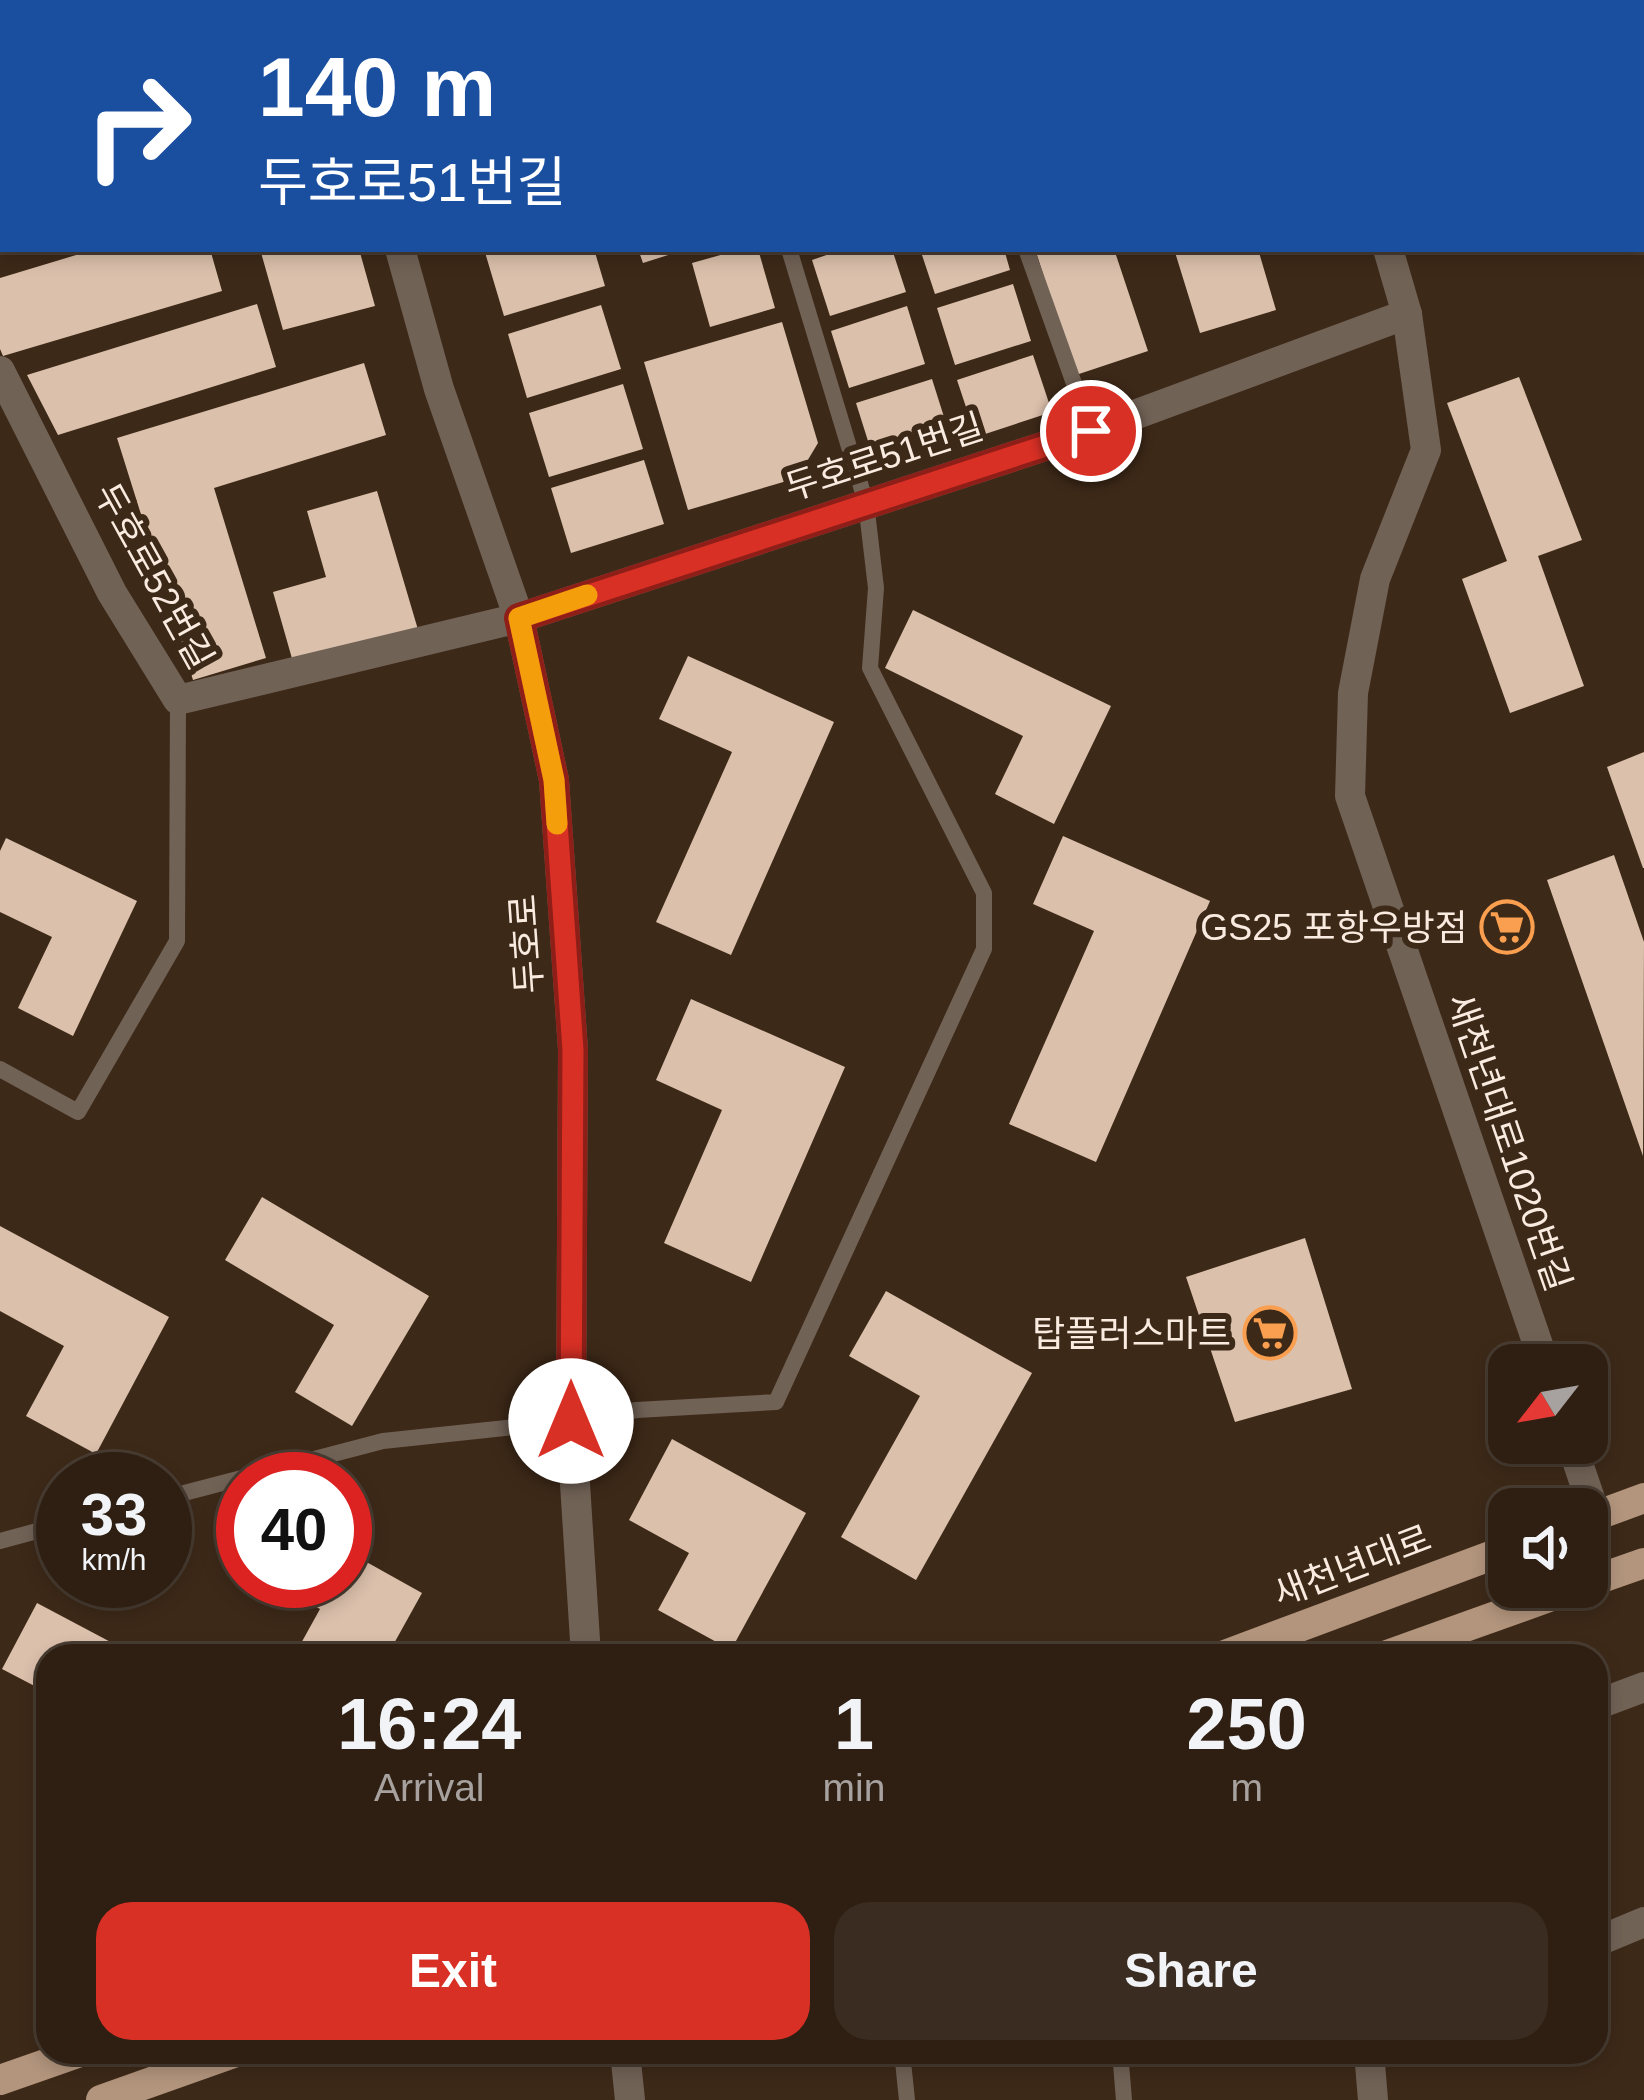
<!DOCTYPE html>
<meta charset="utf-8">
<style>
:root{--surface:#2e1f12;--page:#3a2c20;--text:#f1f3f6;--muted:#a7a29f;--line:#493d32;--accent:#d93025}
body{margin:0;font-family:Helvetica,"Noto Sans KR",sans-serif;background:var(--page);color:var(--text);height:100vh;display:flex;flex-direction:column;font-size:45px;white-space:nowrap}
*{box-sizing:border-box;margin:0}
p{font-size:39px;color:var(--muted)}
.icon{flex:none;width:66px;height:66px;fill:none;stroke:currentColor;stroke-width:2;stroke-linecap:round;stroke-linejoin:round}
.map{position:relative;flex:1;overflow:hidden}
.side{position:absolute;left:36px;top:1644px;width:1572px;height:420px;display:flex;flex-direction:column;background:var(--surface);border-radius:36px;box-shadow:0 6px 18px #0003,0 0 0 3px var(--line)}
.side>*{flex:none}
.banner{position:absolute;left:0px;top:0px;width:1644px;height:252px;box-shadow:0 6px 18px #0003,0 0 0 3px var(--line);background:#1a4fa0;color:#fff;overflow:hidden}
.needle{width:78px;rotate:239deg}
.controls{position:absolute;left:1488px;top:1344px;display:grid;gap:24px}
.controls a{display:grid;place-items:center;width:120px;height:120px;border-radius:24px;background:var(--surface);box-shadow:0 6px 18px #0003,0 0 0 3px var(--line);font-size:60px}
.speed{position:absolute;left:36px;top:1452px;display:flex;gap:24px;font-size:60px;font-weight:700;text-align:center}
.speed>*{display:grid;place-content:center;width:156px;height:156px;border-radius:50%;background:var(--surface);box-shadow:0 6px 18px #0003,0 0 0 3px var(--line);line-height:1}
.speed small{font-size:30px;font-weight:400}
.speed .limit{border:18px solid #d22;background:#fff;color:#111}
.pin{position:absolute;display:grid;place-items:center;width:102px;height:102px;color:#fff;margin:-51px;border:6px solid #fff;border-radius:50%;box-shadow:0 3px 12px #0007}
.me{position:absolute;width:132px;margin:-66px;rotate:0deg;stroke-linejoin:round;filter:drop-shadow(0 0 9px #0008)}
.turn{display:flex;align-items:center;gap:42px;height:252px;padding:0 60px;font-size:54px}
.turn .icon{width:156px;height:156px;stroke-width:2.5}
.turn b{display:block;font-size:84px;line-height:102px}
.eta{display:flex;justify-content:space-evenly;align-items:center;height:204px;text-align:center}
.eta b{font-size:72px;font-weight:700;line-height:84px}
.action{display:flex;gap:24px;margin-top:auto;padding:24px 60px}
.action a{flex:1;height:138px;border-radius:36px;background:var(--accent);color:#fff;font-size:48px;font-weight:700;line-height:138px;text-align:center}
.action a+a{background:var(--page);color:var(--text)}
.map>svg:first-child{display:block}
.green{fill:#554131}
.building{fill:#dbc0ac}
.lines{fill:none;stroke-linecap:round;stroke-linejoin:round}
.service{stroke:#716256;stroke-width:16}
.minor{stroke:#716256;stroke-width:30}
.tertiary{stroke:#716256;stroke-width:30}
.primary{stroke:#b3957d;stroke-width:30}
.route-casing{stroke:#8d1f18;stroke-width:30}
.route{stroke:#d93025;stroke-width:21}
.slow{stroke:#f59e0b;stroke-width:21}
.labels{text-anchor:middle;dominant-baseline:central;stroke-width:12;stroke-linejoin:round;paint-order:stroke}
.street-label{font-size:36px;fill:#f9ebe0;stroke:#3d2918}
.poi-label{font-size:36px;fill:#f9ebe0;stroke:#3d2918;text-anchor:end}
</style>
<div class="map">
<svg width="1644" height="2100" viewBox="0 0 1644 2100">
<rect width="100%" height="100%" fill="#3d2918"/>
<path class="green" d="M 0,0 L 113,3 L 3,3 L 0,236 Z"/>
<path class="building" d="M 96,249 L 210,249 L 222,291 L 3,356 L 0,349 L 0,278 Z
M 260,249 L 359,249 L 375,306 L 283,330 Z
M 484,249 L 594,249 L 605,286 L 504,316 Z
M 638,249 L 684,249 L 684,250 L 643,263 Z
M 742,249 L 758,249 L 775,308 L 710,327 L 692,263 Z
M 844,249 L 892,249 L 906,292 L 830,316 L 812,260 Z
M 920,249 L 1004,249 L 1010,270 L 935,294 Z
M 1035,249 L 1114,249 L 1148,351 L 1076,375 Z
M 1174,249 L 1258,249 L 1276,310 L 1200,333 Z
M 1013,284 L 1031,341 L 955,365 L 937,308 Z
M 257,304 L 276,367 L 58,435 L 27,375 Z
M 601,305 L 621,369 L 527,398 L 508,334 Z
M 907,306 L 925,364 L 849,388 L 831,331 Z
M 782,322 L 818,443 L 797,478 L 688,510 L 644,362 Z
M 1033,355 L 1052,412 L 976,437 L 957,380 Z
M 364,363 L 386,435 L 214,488 L 266,658 L 193,680 L 117,438 Z
M 1519,377 L 1582,540 L 1538,556 L 1584,686 L 1510,713 L 1462,579 L 1507,561 L 1447,403 Z
M 932,379 L 950,436 L 874,460 L 856,403 Z
M 623,384 L 643,449 L 549,477 L 529,413 Z
M 644,460 L 664,524 L 571,553 L 551,488 Z
M 377,491 L 419,633 L 295,669 L 273,592 L 326,577 L 307,511 Z
M 913,610 L 1111,706 L 1054,824 L 995,794 L 1023,736 L 885,668 Z
M 688,656 L 834,722 L 731,955 L 656,922 L 732,752 L 659,719 Z
M 1644,752 L 1644,868 L 1643,868 L 1607,767 Z
M 1063,836 L 1210,901 L 1096,1162 L 1009,1124 L 1094,931 L 1033,904 Z
M 6,838 L 137,901 L 73,1036 L 18,1008 L 52,937 L 0,912 L 0,851 Z
M 1614,855 L 1644,942 L 1643,1156 L 1547,880 Z
M 691,999 L 845,1067 L 751,1282 L 664,1243 L 722,1110 L 656,1080 Z
M 262,1197 L 429,1296 L 352,1426 L 295,1392 L 334,1325 L 225,1260 Z
M 0,1226 L 169,1317 L 96,1454 L 26,1416 L 64,1346 L 0,1311 Z
M 1305,1238 L 1352,1389 L 1235,1422 L 1186,1277 Z
M 886,1291 L 1032,1373 L 916,1580 L 841,1537 L 920,1396 L 849,1356 Z
M 672,1439 L 806,1513 L 731,1650 L 658,1610 L 689,1553 L 629,1520 Z
M 345,1550 L 422,1593 L 387,1656 L 294,1656 L 320,1609 L 271,1581 L 345,1581 Z
M 37,1603 L 137,1656 L 48,1656 L 48,1693 L 2,1669 Z"/>
<g class="lines">
<path class="service" d="M 714,0 L 715,3
M 948,0 L 949,3
M 1026,249 L 1091,431
M 0,1069 L 78,1112 L 177,941 L 178,700
M 165,1498 L 383,1441 L 571,1421 L 637,1410 L 776,1402 L 984,949 L 984,893 L 870,668 L 876,588 L 866,503 L 789,249
M 0,1541 L 63,1524
M 902,2052 L 907,2100
M 1120,2052 L 1124,2100"/>
<path class="minor" d="M 0,371 L 112,593 L 178,700 L 519,618 L 1091,431 L 1407,314
M 1596,1705 L 1644,1687
M 1596,1942 L 1644,1922
M 625,2052 L 630,2100
M 1369,2052 L 1373,2100"/>
<path class="tertiary" d="M 330,0 L 330,3
M 1294,0 L 1295,3
M 400,249 L 439,389 L 519,618 L 554,780 L 573,1050 L 571,1421 L 586,1656
M 1388,249 L 1407,314 L 1426,450 L 1375,579 L 1353,693 L 1350,796 L 1545,1365
M 1571,1443 L 1596,1516"/>
<path class="primary" d="M 1587,1519 L 1644,1498
M 1587,1583 L 1644,1563
M 1222,1656 L 1509,1549
M 1384,1656 L 1577,1587
M 0,2080 L 80,2052
M 101,2100 L 236,2052"/>
</g>
<g class="lines">
<g class="route-casing">
<path id="route" d="M 571,1421 L 573,1050 L 554,780 L 519,618 L 1091,431"/>
</g>
<use href="#route" class="route"/>
<path class="slow" d="M 557,824 L 554,780 L 519,618 L 587,595"/>
</g>
<defs>
<g id="supermarket-ring" transform="scale(2.7)"><circle r="9.5" fill="#3d2918" stroke="#fa9f4f" stroke-width="1.5"/><path d="M-6-5.5h2.5l.6 2H6L4.5 2H-2.5L-4.4-4H-6ZM-1.5 3.2a1.3 1.3 0 1 0 .1 0ZM3 3.2a1.3 1.3 0 1 0 .1 0Z" fill="#fa9f4f"/></g>
</defs>
<g fill-rule="evenodd">
<use href="#supermarket-ring" x="1507" y="927"/>
<use href="#supermarket-ring" x="1270" y="1333"/>
</g>
<g class="labels">
<g class="street-label">
<text transform="translate(884 457) rotate(-18)">두호로51번길</text>
<text transform="translate(154 576) rotate(61)">두호로52번길</text>
<text transform="translate(526 944) rotate(-94)">두호로</text>
<text transform="translate(1509 1142) rotate(71)">새천년대로1020번길</text>
<text transform="translate(1352 1566) rotate(-21)">새천년대로</text>
</g>
<g class="poi-label">
<text x="1468" y="927">GS25 포항우방점</text>
<text x="1231" y="1333">탑플러스마트</text>
</g>
</g>
</svg>
<div class="controls">
<a><svg class="needle" viewBox="-14 -14 28 28"><path d="M0-13l5 13h-10z" fill="#e53935"/><path d="M0 13l5-13h-10z" fill="#a7a29f"/></svg></a>
<a><svg class="icon" aria-label="sound" viewBox="0 0 24 24"><path d="M4 9h4l5-4v14l-5-4H4zM17 9q2 3 0 6"/></svg></a>
</div>
<div class="speed"><div>33<small>km/h</small></div><div class="limit">40</div></div>
<div class="pin" style="left:1091px;top:431px;background:#d93025"><svg class="icon" aria-label="arrive" viewBox="0 0 24 24"><path d="M6 21V4h12l-3 4 3 4H6"/></svg></div>
<svg class="me" style="left:571px;top:1421px" viewBox="-20 -20 40 40"><circle r="19" fill="#fff"/><path d="M0-13L10 11 0 6-10 11z" fill="#d93025"/></svg>
<div class="banner">
<div class="turn"><svg class="icon" aria-label="right" viewBox="0 0 24 24"><path d="M7 20v-9h11M14 6l5 5-5 5"/></svg><div><b>140 m</b>두호로51번길</div></div>
</div>
<section class="side">
<div class="eta">
<div><b>16:24</b><p>Arrival</p></div>
<div><b>1</b><p>min</p></div>
<div><b>250</b><p>m</p></div>
</div>
<div class="action"><a>Exit</a><a>Share</a></div>
</section>
</div>
